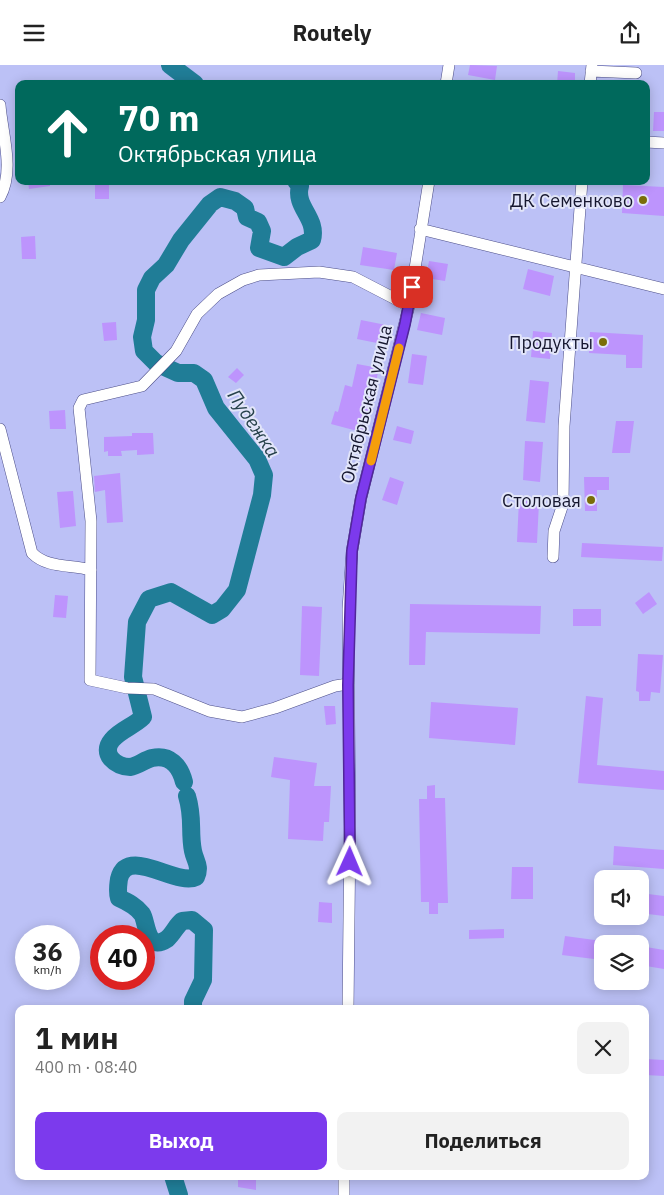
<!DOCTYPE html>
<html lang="ru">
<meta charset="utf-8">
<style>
:root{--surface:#fff;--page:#f2f2f2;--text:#222;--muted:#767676;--accent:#7c3aed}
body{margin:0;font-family:"IBM Plex Sans",sans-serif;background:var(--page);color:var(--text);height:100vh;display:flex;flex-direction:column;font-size:19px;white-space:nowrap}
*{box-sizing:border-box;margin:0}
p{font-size:16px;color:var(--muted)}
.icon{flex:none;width:28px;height:28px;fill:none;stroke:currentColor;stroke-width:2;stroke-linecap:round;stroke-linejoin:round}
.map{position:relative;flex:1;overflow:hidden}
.panel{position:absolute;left:15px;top:940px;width:634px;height:175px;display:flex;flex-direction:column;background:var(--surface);border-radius:10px;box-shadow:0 2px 12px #0003}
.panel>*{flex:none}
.guide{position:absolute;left:15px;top:15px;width:635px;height:105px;border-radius:10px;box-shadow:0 2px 12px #0003;background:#00695c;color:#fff;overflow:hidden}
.tools{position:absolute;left:594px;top:805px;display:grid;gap:10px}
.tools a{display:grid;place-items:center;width:55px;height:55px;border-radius:10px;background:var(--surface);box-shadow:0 2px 12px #0003;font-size:25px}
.speed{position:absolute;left:15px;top:860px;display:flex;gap:10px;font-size:25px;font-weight:700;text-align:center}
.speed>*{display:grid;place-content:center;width:65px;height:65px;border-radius:50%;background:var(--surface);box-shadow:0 2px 12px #0003;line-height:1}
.speed small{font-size:12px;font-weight:400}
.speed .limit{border:8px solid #d22;background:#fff;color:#111}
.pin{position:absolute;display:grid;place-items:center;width:42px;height:42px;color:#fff;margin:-21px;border-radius:10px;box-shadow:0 2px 8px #0006}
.me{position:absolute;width:55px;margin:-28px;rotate:1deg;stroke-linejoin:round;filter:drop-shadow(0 0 4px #0008)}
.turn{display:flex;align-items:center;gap:18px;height:105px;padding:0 20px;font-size:22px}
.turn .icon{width:65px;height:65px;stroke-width:2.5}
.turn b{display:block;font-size:35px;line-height:42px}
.round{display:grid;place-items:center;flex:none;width:52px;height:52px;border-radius:10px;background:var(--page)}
.head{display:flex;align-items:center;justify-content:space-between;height:85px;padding:0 20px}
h1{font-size:30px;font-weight:700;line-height:38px}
.primary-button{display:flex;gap:10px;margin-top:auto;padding:10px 20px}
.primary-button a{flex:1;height:58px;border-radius:10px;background:var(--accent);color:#fff;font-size:20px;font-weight:700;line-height:58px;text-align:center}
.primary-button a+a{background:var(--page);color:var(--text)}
header{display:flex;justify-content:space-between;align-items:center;height:65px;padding:0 20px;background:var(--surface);font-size:22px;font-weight:700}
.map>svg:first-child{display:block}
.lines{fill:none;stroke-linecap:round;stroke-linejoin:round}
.river{stroke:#207d97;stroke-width:18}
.building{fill:#bd94fd}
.minor-casing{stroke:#4d4f89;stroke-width:12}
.minor{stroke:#fff;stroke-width:11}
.route-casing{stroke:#51269a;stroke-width:12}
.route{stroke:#7c3aed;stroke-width:9}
.slow{stroke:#f59e0b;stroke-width:9}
.poi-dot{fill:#7a6d08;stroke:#e2e5f9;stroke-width:2}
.labels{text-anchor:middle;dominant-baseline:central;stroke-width:4;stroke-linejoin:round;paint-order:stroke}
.poi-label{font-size:18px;fill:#15162e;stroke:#e2e5f9;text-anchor:end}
.street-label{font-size:18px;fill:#15162e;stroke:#e2e5f9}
.water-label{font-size:19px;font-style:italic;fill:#27424b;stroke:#e2e5f9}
</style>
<header><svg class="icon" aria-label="menu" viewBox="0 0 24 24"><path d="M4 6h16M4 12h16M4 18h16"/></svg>Routely<svg class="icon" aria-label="share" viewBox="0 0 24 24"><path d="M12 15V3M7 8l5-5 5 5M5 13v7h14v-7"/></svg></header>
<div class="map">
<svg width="664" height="1130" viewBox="0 0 664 1130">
<rect width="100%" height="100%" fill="#bcc1f6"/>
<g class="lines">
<path class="river" d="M 170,0 L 195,19
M 184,717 C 180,701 170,689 152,693 C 144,695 138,701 130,702 C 116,702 100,689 112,675 C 120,665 134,661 143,652 L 133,612 L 137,557 L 149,534 L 171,527 L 212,550 L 222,544 L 237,525 L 262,430 L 264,410 L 257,394 L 216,343 L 204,315 L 194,308 L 178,308 L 156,298 L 144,286 L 142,272 L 146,255 L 146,225 L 152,213 L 166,200 L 181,175 L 210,139 L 220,132 L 235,136 L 245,143 L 247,152 L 258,157 L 262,166 L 259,183 L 284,192 L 297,182 L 312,175 C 318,153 294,142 300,121 L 296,116
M 187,731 C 194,754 189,766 193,786 C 195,796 201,801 196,812 C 177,822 127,780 119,814 C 118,822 117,826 119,833 C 128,837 136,841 142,849 C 147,856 146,888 167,874 C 173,869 176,861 182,856 L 192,855 L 204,865 L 203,915 L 193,936 L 193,944
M 173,1111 L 179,1130"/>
</g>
<path class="building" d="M 470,0 L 497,1 L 495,15 L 468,10 Z
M 558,6 L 575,8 L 575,19 L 557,19 Z
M 654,47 L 664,47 L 664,66 L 653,66 Z
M 28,116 L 50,116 L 50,121 L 29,124 Z
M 95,116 L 109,116 L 109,134 L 95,134 Z
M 623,120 L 664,122 L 664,151 L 622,148 Z
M 35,171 L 36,194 L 22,194 L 21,172 Z
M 363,182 L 397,188 L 394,205 L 360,200 Z
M 429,196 L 448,199 L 445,216 L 426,213 Z
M 528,204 L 554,211 L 550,231 L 523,224 Z
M 421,248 L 445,253 L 442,270 L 417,265 Z
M 361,255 L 386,260 L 382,279 L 357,274 Z
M 116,257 L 117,275 L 104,276 L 102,258 Z
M 533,266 L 552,268 L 550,294 L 531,292 Z
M 590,267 L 643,270 L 642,303 L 626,303 L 626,290 L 589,288 Z
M 412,289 L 427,291 L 423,320 L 408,318 Z
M 357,299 L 379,303 L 365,368 L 331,359 L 335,346 L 338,347 L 345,320 L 352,322 Z
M 237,303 L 244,310 L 236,318 L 228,312 Z
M 530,315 L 549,317 L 545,358 L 526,356 Z
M 65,345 L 66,364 L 50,364 L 49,346 Z
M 616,356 L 634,356 L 630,388 L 612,388 Z
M 397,361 L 414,366 L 411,379 L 393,375 Z
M 132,368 L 153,368 L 154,389 L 137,390 L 137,385 L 121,386 L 122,391 L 108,391 L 108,386 L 104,387 L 104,372 L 132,371 Z
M 525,376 L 543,377 L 540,417 L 523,415 Z
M 120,408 L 123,457 L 107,458 L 105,425 L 95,427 L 94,411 Z
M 390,412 L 404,417 L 397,440 L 382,435 Z
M 584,412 L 609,412 L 609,425 L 597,425 L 597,446 L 585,446 Z
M 73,426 L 76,461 L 60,463 L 57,427 Z
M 519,435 L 539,437 L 537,478 L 517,477 Z
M 582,478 L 663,482 L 662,496 L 581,492 Z
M 649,527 L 657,539 L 643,549 L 635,538 Z
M 55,530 L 68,531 L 66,553 L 53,552 Z
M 410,539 L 541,541 L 540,569 L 426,567 L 425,600 L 409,600 Z
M 302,541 L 322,542 L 319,611 L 300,610 Z
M 573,544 L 601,544 L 601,561 L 573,561 Z
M 638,589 L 663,590 L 660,628 L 651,627 L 650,636 L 639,636 L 639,627 L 636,626 Z
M 586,631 L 603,633 L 597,700 L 664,706 L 664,725 L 578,718 Z
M 431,637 L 518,643 L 515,680 L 429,673 Z
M 324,641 L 335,641 L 336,659 L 326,660 Z
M 274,692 L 317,698 L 314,721 L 331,721 L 329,757 L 324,757 L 323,776 L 288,774 L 290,715 L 271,712 Z
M 435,720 L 435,733 L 445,733 L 448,838 L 438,838 L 438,849 L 429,849 L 429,837 L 421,837 L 419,734 L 427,734 L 427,721 Z
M 614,781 L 664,785 L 664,804 L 613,800 Z
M 512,802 L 533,802 L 533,834 L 511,834 Z
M 640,828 L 664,831 L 664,851 L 640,848 Z
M 319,837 L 332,838 L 332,858 L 318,857 Z
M 504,864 L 504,873 L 469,874 L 469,865 Z
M 565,871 L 602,876 L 602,895 L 562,890 Z
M 640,881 L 664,885 L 664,904 L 640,900 Z
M 645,994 L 664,995 L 664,1011 L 645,1010 Z
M 238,1111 L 256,1111 L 256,1125 L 238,1122 Z"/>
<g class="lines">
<g class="minor-casing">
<path id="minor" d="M 591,6 L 636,8
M 446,19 L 449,0
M 590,19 L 592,0
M 0,40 C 2,68 15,105 0,132
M 646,77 L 664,78
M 420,164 L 664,224
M 0,364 L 32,488 C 48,504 71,499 91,505
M 553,492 L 554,466 L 563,439 L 564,361 L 582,116
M 348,619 L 335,621 L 275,643 L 242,652 L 209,646 L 154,624 L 127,623 L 90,615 L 91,456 L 79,343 L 83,335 L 142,321 L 176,286 L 197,249 L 218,229 L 243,215 L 259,210 L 319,207 L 353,212 L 409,241
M 348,944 L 350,762 L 348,544 L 352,486 L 361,433 L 409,241 L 429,116
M 344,1130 L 344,1111"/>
</g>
<use href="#minor" class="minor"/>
</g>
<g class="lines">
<g class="route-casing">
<path id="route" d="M 350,797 L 348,620 L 352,486 L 361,433 L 405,259 L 412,222"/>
</g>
<use href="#route" class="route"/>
<path class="slow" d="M 371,396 L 399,283"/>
</g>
<g class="poi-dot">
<circle cx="643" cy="135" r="5"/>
<circle cx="603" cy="277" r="5"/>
<circle cx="591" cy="435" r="5"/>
</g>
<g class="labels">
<g class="poi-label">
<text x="633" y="135">ДК Семенково</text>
<text x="593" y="277">Продукты</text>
<text x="581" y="435">Столовая</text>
</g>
<g class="street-label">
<text transform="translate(366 339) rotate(-76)">Октябрьская улица</text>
</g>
<g class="water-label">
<text transform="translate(254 358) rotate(56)">Пудежка</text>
</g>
</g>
</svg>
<div class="tools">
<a><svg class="icon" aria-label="sound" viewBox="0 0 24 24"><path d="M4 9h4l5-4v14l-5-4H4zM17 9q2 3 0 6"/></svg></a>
<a><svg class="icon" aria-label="layers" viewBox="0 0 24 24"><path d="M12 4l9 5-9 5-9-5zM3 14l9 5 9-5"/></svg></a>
</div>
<div class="speed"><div>36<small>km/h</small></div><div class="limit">40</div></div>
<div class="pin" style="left:412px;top:222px;background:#d93025"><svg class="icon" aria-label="arrive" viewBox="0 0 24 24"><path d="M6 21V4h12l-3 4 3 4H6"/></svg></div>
<svg class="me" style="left:350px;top:797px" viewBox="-20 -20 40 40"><path d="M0-17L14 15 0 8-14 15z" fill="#7c3aed" stroke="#fff" stroke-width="4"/></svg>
<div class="guide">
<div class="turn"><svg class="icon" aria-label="ahead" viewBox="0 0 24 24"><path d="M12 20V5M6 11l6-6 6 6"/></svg><div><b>70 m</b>Октябрьская улица</div></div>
</div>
<section class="panel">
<div class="head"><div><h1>1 мин</h1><p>400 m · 08:40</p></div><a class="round"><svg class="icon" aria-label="close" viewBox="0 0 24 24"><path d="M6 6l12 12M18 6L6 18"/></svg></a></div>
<div class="primary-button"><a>Выход</a><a>Поделиться</a></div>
</section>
</div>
